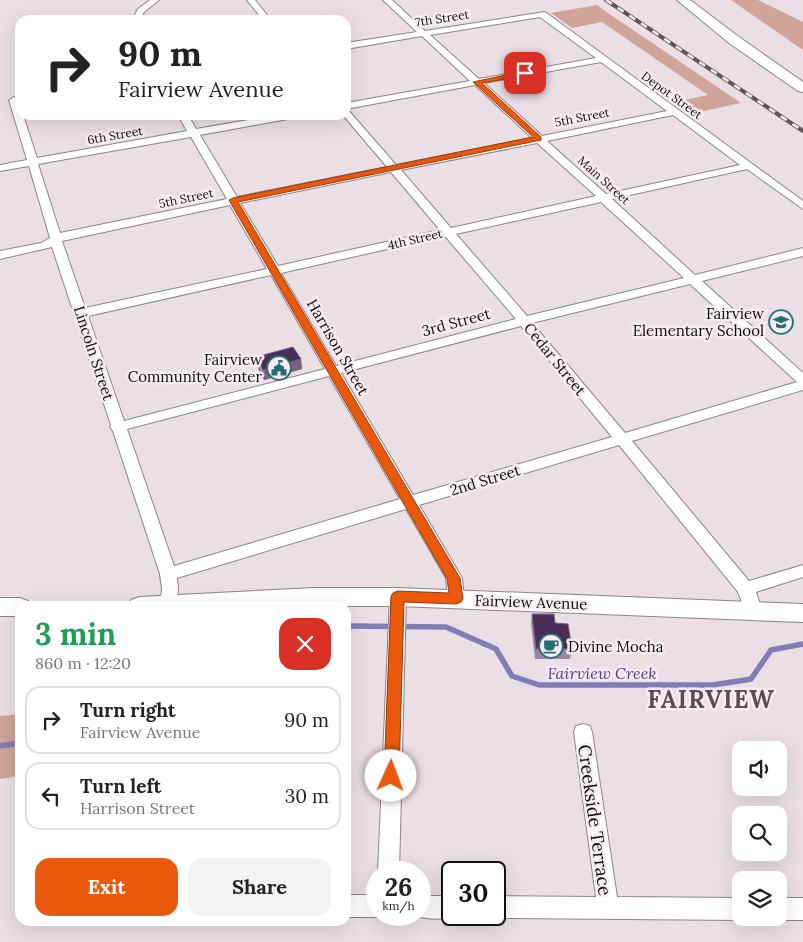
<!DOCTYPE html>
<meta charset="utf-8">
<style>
:root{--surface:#fff;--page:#f2f2f2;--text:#222;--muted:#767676;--line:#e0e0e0;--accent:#ea580c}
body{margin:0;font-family:Lora,serif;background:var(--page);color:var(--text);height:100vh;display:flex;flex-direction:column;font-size:19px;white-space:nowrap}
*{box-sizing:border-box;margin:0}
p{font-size:16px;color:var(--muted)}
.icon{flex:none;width:28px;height:28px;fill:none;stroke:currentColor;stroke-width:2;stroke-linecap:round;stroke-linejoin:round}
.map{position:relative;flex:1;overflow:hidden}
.sheet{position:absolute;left:15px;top:601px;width:336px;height:325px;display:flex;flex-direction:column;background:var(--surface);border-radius:15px;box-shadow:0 5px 20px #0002}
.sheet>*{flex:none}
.guide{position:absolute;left:15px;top:15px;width:336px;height:105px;border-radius:15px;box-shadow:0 5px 20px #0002;background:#fff;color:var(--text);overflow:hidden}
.fabs{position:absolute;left:732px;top:741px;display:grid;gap:10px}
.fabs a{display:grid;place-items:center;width:55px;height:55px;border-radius:10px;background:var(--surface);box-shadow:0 5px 20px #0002;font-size:25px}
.speed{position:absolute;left:366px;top:861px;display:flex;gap:10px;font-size:25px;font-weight:700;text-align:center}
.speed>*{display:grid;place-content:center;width:65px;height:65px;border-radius:50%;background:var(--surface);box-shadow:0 5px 20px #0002;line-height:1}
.speed small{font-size:12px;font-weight:400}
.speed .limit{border:2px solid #111;border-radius:8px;background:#fff;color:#111}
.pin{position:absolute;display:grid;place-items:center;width:42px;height:42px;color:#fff;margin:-21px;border-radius:10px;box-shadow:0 2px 8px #0006}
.me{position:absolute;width:55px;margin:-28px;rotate:2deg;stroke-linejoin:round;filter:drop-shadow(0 0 4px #0008)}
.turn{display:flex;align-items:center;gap:18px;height:105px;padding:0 20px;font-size:22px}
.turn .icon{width:65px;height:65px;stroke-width:2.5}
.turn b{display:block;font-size:35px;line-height:42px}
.round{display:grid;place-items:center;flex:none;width:52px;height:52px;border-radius:15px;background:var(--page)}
.headline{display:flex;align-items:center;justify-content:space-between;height:85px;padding:0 20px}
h1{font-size:30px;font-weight:700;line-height:38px;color:#1e9e55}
.button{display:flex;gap:10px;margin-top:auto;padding:10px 20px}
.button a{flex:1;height:58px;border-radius:15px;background:var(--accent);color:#fff;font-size:20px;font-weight:700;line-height:58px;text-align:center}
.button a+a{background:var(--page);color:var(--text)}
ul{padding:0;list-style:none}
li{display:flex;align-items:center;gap:15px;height:68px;margin:0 10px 8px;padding:0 10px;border:2px solid var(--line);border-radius:15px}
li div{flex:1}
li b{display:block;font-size:19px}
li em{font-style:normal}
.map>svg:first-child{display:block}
.green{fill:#d0a498}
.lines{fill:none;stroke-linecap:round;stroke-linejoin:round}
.stream{stroke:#817eb5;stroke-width:5.5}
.minor-casing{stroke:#8c8388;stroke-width:2}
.major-casing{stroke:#8c8388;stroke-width:2}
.highway-casing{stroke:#8c8388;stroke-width:2}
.minor{fill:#fff;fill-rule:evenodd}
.major{fill:#fff;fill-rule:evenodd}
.highway{fill:#fff;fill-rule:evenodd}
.rail-casing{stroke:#5c565a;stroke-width:4}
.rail{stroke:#f7ecf2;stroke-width:2.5;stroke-dasharray:7;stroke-linecap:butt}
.wall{fill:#9a869f}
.shaded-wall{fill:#7a6283}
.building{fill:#4a2c59;stroke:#7a6283}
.route{fill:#ea580c;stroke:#983908}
.labels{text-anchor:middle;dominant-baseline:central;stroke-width:5;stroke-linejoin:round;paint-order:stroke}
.far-street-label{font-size:12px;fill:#0f0c0e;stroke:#f7ecf2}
.poi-label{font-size:15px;fill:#0f0c0e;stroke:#f7ecf2;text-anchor:end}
.street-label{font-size:15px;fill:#0f0c0e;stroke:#f7ecf2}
.water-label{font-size:16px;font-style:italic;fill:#4c448a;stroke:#f7ecf2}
.near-street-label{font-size:18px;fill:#0f0c0e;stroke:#f7ecf2}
.near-district-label{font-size:24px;font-weight:bold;letter-spacing:1px;fill:#574e54;stroke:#f7ecf2}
</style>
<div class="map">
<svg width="803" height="942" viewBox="0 0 803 942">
<rect width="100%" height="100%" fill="#e9dfe5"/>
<path class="green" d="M 731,0 L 758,0 L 803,22 L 803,50 Z
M 597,5 L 608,13 L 741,103 L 691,114 L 675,102 L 708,95 L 602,22 L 572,28 L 551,13 Z
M 20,714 L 20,776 L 0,779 L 0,716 Z"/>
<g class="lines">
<path class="stream" d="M 346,626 L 446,627 L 496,649 L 512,676 L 539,685 L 713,685 L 751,679 L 771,650 L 803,644
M 0,746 L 20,743"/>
<g class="minor-casing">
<path id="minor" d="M 150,0 L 159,0 L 144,12 L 140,20 L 132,20 L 138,9 Z
M 247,0 L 255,0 L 271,20 L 263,20 Z
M 383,0 L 392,0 L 425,31 L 545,12 L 803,201 L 803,209 L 747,169 L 612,199 L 695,275 L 803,248 L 803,256 L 702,281 L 803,373 L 803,390 L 632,441 L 749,581 L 803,565 L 803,577 L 756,592 L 762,611 L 759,616 L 753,618 L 747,616 L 738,592 L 619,445 L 419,505 L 462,578 L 464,599 L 462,604 L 456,606 L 450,604 L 448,599 L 446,578 L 406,509 L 177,578 L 178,589 L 176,606 L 160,606 L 162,589 L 160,574 L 113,431 L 110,427 L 111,425 L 52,247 L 0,259 L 0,251 L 41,243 L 50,238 L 29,166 L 0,171 L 0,165 L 27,160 L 9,100 L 14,97 L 19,100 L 20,115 L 23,115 L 37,158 L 187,131 L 178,115 L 188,115 L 196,129 L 277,115 L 298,115 L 293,118 L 200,135 L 237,197 L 387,167 L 343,115 L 346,115 L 346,110 L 349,111 L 396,165 L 532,138 L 475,85 L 346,109 L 346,103 L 470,81 L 422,36 L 346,49 L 346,43 L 417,32 ZM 540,17 L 596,58 L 479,79 L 430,35 ZM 601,62 L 667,111 L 542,136 L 484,83 ZM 673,115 L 740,165 L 606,194 L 547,141 ZM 191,137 L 227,199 L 60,233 L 38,164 ZM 537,143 L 596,196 L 451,228 L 401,170 ZM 391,172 L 440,230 L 278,266 L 240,203 ZM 601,202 L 684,278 L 527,316 L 456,234 ZM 230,205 L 267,269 L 85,308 L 62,241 ZM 445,236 L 516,319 L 336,366 L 281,273 ZM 271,275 L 325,369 L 124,421 L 88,316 ZM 690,284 L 797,382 L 625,433 L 532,323 ZM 521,326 L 612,437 L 413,495 L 341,373 ZM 329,376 L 400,499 L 174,566 L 127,429 Z
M 398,590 L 404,592 L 406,597 L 399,872 L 378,872 L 390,597 L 392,592 Z
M 583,724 L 590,726 L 592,732 L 617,897 L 741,898 L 741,918 L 747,918 L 741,920 L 495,918 L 488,915 L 495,915 L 495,896 L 596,897 L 574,732 L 576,726 Z
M 346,895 L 378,895 L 378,915 L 382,915 L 378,917 L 346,917 Z
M 420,896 L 452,896 L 452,915 L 459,915 C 446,920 426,920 413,915 L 420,915 Z
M 779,898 L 803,898 L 803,920 L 779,920 L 773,918 L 779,918 Z"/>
</g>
<g class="major-casing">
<path id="major" d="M 314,588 L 398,588 L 803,604 L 803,622 L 398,606 L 128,606 L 131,600 L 139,597 Z
M 0,598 L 20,598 L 28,601 L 31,606 L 20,606 L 20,616 L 0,616 Z"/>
</g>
<g class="highway-casing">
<path id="highway" d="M 677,0 L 690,0 L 739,37 L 803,82 L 803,92 L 798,91 L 729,43 Z"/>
</g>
<use href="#minor" class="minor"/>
<use href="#major" class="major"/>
<use href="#highway" class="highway"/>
<g class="rail-casing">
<path id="rail" d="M 606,0 L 803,131"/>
</g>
<use href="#rail" class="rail"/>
</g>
<path class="wall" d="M 256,357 L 301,359 L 302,369 L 264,380 L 257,367 Z
M 532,614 L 555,623 L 572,649 L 570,659 L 535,659 L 531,623 Z"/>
<path class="shaded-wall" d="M 301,359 L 302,369 L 264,380 L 263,370 Z"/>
<path class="building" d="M 293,347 L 301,359 L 263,370 L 256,357 Z
M 532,614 L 554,614 L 555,623 L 568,624 L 572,649 L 536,649 Z"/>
<path class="route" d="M 525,71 L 529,73 L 528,75 L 482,83 L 541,137 L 541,140 L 238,202 L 460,578 L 463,599 L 461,602 L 456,604 L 404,602 L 399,776 L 397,780 L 391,782 L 386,780 L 384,776 L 391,596 L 393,593 L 398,591 L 449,593 L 447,579 L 229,200 L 233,198 L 533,137 L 473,82 Z"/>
<defs>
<g id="school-ring" transform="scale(1.25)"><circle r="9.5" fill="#f7ecf2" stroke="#246f76" stroke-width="1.5"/><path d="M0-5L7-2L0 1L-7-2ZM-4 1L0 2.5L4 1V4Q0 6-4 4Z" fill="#246f76"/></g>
<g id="civic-ring" transform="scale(1.25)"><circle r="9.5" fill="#f7ecf2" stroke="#246f76" stroke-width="1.5"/><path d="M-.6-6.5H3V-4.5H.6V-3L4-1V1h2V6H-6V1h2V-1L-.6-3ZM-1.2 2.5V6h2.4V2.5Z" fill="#246f76"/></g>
<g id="cafe-ring" transform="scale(1.25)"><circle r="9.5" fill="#f7ecf2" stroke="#246f76" stroke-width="1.5"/><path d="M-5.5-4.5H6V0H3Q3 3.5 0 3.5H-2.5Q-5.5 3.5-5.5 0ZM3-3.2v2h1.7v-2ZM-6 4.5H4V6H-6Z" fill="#246f76"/></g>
</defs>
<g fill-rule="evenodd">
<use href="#school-ring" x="781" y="322"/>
<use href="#civic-ring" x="279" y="368"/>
<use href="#cafe-ring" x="551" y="646"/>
</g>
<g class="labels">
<g class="far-street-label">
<text transform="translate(442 18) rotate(-9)">7th Street</text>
<text transform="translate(672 95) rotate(36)">Depot Street</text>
<text transform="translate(582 117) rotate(-11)">5th Street</text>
<text transform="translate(115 135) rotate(-10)">6th Street</text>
<text transform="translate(604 180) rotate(42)">Main Street</text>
<text transform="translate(186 198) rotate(-12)">5th Street</text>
<text transform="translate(415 239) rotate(-13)">4th Street</text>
</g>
<g class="poi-label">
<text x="764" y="313">Fairview<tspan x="764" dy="17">Elementary School</tspan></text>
<text x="262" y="359">Fairview<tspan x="262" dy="17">Community Center</tspan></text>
<text x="568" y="646" text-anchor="start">Divine Mocha</text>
</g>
<g class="street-label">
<text transform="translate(456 322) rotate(-15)">3rd Street</text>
<text transform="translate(338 347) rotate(60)">Harrison Street</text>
<text transform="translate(94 353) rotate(72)">Lincoln Street</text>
<text transform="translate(555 359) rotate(51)">Cedar Street</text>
<text transform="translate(485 480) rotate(-17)">2nd Street</text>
<text transform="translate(531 602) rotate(2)">Fairview Avenue</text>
</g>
<g class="water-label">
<text x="602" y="673">Fairview Creek</text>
</g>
<g class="near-street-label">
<text transform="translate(595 820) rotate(82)">Creekside Terrace</text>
</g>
<g class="near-district-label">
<text x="711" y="699">FAIRVIEW</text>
</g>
</g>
</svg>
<div class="fabs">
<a><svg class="icon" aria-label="sound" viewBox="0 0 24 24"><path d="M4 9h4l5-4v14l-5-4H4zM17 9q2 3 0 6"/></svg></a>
<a><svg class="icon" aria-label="search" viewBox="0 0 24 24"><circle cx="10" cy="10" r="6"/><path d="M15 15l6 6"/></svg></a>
<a><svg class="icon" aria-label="layers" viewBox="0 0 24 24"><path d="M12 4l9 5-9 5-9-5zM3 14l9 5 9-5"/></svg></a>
</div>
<div class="speed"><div>26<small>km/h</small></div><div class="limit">30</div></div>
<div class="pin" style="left:525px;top:73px;background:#d93025"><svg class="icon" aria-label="arrive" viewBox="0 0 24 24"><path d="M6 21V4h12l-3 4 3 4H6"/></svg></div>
<svg class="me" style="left:391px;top:776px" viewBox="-20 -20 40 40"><circle r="19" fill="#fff"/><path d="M0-13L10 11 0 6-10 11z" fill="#ea580c"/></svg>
<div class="guide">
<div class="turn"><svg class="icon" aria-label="right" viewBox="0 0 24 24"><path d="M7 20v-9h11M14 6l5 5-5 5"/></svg><div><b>90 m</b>Fairview Avenue</div></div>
</div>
<section class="sheet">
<div class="headline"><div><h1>3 min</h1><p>860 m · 12:20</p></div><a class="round" style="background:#d93025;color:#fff"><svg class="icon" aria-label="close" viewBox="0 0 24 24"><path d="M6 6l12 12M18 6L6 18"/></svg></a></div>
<ul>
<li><svg class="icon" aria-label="right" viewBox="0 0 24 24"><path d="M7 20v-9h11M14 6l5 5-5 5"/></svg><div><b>Turn right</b><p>Fairview Avenue</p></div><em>90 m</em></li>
<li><svg class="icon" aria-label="left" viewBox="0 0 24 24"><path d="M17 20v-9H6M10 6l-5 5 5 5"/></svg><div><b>Turn left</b><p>Harrison Street</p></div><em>30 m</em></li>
</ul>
<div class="button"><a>Exit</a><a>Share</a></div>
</section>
</div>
